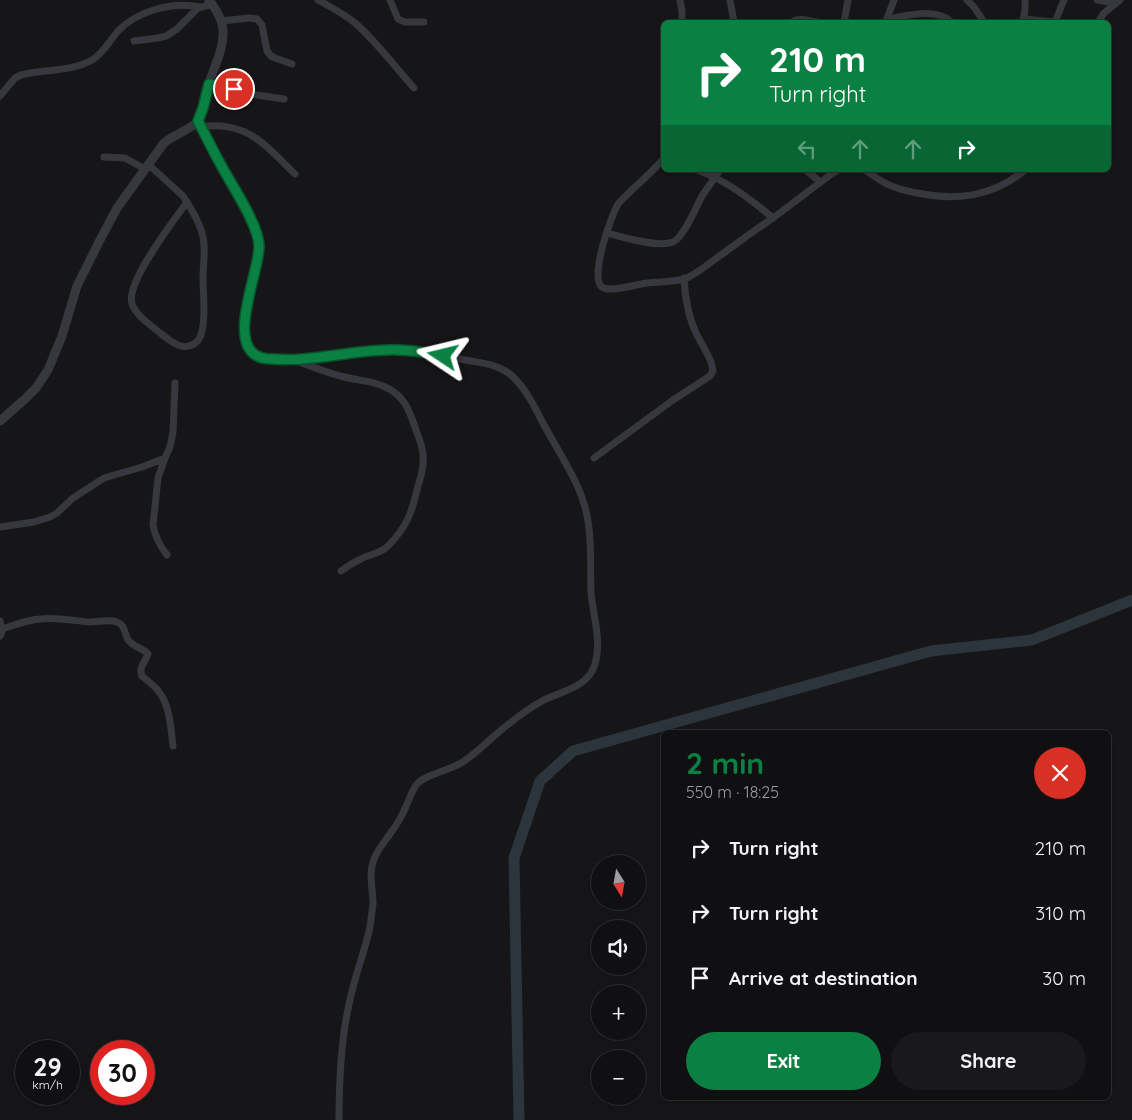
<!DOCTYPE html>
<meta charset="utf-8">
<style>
:root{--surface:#101012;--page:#19191b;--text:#f1f3f6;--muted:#9c9d9f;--line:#303032;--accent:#0b8043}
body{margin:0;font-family:Quicksand,sans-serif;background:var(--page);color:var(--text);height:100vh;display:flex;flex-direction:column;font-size:19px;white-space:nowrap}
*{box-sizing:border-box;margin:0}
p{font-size:16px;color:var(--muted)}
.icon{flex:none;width:28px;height:28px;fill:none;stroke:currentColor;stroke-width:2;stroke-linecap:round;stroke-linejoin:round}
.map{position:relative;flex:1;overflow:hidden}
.side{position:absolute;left:661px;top:730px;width:450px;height:370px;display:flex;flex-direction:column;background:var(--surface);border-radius:8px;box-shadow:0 2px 8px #0003,0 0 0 1px var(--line)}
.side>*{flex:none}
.banner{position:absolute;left:661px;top:20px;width:450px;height:152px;border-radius:8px;box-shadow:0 2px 8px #0003,0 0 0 1px var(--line);background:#0b8043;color:#fff;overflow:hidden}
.needle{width:32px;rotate:169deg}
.buttons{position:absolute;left:591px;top:855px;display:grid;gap:10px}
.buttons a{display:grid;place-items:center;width:55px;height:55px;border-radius:50%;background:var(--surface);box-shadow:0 2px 8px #0003,0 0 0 1px var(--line);font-size:25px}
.speed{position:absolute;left:15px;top:1040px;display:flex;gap:10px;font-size:25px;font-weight:700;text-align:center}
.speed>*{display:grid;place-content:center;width:65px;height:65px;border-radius:50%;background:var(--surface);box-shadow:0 2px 8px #0003,0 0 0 1px var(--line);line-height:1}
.speed small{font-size:12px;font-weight:400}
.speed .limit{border:8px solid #d22;background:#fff;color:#111}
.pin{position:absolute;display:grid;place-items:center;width:42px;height:42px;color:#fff;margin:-21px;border:2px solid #fff;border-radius:50%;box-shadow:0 1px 5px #0007}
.me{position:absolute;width:55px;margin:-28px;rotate:280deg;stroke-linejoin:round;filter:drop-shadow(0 0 4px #0008)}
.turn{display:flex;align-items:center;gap:18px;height:105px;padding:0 25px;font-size:22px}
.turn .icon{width:65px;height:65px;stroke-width:2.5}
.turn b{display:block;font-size:35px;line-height:42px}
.lanes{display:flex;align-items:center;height:48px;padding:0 25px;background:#0003;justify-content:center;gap:25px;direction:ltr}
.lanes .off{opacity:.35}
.round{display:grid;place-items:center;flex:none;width:52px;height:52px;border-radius:26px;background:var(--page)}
.overview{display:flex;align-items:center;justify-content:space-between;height:85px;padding:0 25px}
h1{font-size:30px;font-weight:700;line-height:38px;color:var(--accent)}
.action{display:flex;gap:10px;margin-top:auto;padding:10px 25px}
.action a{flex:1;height:58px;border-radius:30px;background:var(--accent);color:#fff;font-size:20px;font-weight:700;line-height:58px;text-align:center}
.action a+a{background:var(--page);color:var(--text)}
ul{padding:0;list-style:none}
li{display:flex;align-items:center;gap:15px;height:65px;padding:0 25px}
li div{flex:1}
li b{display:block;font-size:19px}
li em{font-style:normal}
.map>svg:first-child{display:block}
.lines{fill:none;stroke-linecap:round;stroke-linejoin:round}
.river{stroke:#2c353c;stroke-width:11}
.minor{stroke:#37383d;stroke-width:7}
.tertiary{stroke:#37383d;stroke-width:9}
.route-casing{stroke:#07532c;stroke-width:12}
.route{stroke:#0b8043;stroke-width:9}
</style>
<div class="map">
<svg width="1132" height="1120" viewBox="0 0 1132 1120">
<rect width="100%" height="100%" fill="#161618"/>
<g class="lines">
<path class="river" d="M 519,1120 L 514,858 L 540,781 L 573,751 L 931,651 L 1032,640 L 1132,600"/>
<path class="minor" d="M 318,0 C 331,7 344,14 355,23 C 377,42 394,66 414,88
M 390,0 L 398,19 L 405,22 L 424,22
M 680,0 L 682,11 L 682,22
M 730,0 L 734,22
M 967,0 L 974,7 L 984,22
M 1097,0 L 1115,3
M 887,19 C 907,16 935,7 952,22
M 1024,19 L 1055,22
M 221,21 L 249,18 L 257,19 L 262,25 L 267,51 L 271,56 L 275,58 L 292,64
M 886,21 L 894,0
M 1022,21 C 1026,15 1025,7 1025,0
M 792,22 C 799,17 809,21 817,22
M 844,22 L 848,0
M 1055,22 L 1064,0
M 1098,22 L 1104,13 L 1120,0
M 134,41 L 158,38 L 166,36 L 177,29 L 198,8 L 213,4
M 209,84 L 250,94 L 284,99
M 0,96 L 15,78 L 21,75 C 44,69 71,72 92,60 C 104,53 110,40 118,31 C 137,11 173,1 200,7
M 198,121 C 206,136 213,150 221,165 C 231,184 259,226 259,246 C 260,255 257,264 255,272 C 249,294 241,320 248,343 C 249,346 250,350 253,353 C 261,360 275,359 285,360 C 319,361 353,351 387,350 C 413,349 439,355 465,360 C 481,363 498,364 511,375 C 526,388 535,408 544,425 C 555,445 567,464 577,485 C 582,496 586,508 588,521 C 592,544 590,569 591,593 C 593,615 602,641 595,664 C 588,688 561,691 542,701 C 524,711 508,724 493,737 C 483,746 473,756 461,763 C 448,771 426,774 417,784 C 412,790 410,798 407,804 C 403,814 398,823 392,831 C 386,840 378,849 374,859 C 368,874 373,889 373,904 C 372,912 371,919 370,927 C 365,951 355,975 350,1000 C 341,1037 339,1082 339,1120
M 201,127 C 219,124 239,127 254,137 C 269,146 282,162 295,174
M 104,157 L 125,158 L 145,169
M 664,158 C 655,169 645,178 634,188 C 629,193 623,198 618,204 C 611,216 589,278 602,287 C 611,293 637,284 647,283 C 661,281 676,283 689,277 C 698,272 706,266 714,260 C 734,246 753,231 773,218
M 149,165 L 183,196 C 191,208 200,222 203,237 C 206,250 203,264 203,278 C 203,295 206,315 202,331 C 201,336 199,341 194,344 C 183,351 173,343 164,336 C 153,327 137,317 132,304 C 125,283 174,220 187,202
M 697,170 C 726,180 750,199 773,218 L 830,175 L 838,170
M 806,170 L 820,182
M 865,170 C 872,175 879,180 887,184 C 896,189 907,191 917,193 C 957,201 992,197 1025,170
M 607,233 C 622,237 658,248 673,242 C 684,237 696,207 702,196 C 708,187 714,179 720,170
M 297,361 C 312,367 328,373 344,377 C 360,381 377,381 391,390 C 404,398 409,410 414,424 C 417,434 423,445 423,456 C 424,466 421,477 418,486 C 412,512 407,527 388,546 C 380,554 370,554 361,559 C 354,562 348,566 341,571
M 165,458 L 170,447 L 173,432 L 175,383
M 594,458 L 673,400 L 710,376 L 713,371 L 711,362 C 707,352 701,343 696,333 C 688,316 685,297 684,278
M 0,527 L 34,522 L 50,517 L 57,513 L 73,498 L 104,478 L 142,467 L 165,458 L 158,478 L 153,525 C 155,537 160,546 167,555
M 0,621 L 2,632 L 0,636
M 2,629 C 14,625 27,620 40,619 C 56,617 74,621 90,622 C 99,622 110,619 117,622 C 126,625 124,635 129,641 C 134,647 143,648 148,654 C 146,661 138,667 142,676 C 148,681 155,686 159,692 C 170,705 171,730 173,746"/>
<path class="tertiary" d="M 0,421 L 25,399 L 36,388 L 48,370 L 62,336 L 77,286 L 102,236 L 117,208 L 164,143 C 174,134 191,130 199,120 C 206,110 206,94 209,83 C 214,67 224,49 223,31 C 223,20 216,9 209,0"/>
</g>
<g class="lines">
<g class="route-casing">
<path id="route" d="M 234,89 L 209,84 L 203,108 L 198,121 C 206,136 213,151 221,165 C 231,184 260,227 259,247 C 259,271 230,336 254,354 C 259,358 266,359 272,359 C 311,362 348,351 386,350 C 405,349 424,352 443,356"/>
</g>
<use href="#route" class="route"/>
</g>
</svg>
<div class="buttons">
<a><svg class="needle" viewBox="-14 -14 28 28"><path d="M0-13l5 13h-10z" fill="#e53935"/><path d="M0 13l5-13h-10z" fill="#9c9d9f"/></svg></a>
<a><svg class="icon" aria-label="sound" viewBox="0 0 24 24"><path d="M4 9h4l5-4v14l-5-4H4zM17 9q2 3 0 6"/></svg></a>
<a>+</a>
<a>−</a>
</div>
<div class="speed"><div>29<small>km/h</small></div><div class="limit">30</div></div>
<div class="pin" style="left:234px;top:89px;background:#d93025"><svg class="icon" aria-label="arrive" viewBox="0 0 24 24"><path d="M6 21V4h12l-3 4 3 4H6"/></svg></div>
<svg class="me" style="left:443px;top:356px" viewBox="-20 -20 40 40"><path d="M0-17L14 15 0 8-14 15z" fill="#0b8043" stroke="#fff" stroke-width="4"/></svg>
<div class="banner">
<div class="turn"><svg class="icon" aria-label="right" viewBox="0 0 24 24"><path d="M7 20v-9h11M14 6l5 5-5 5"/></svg><div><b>210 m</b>Turn right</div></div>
<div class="lanes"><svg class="icon off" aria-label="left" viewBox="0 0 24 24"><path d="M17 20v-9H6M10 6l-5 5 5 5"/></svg><svg class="icon off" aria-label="ahead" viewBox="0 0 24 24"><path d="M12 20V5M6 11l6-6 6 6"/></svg><svg class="icon off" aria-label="ahead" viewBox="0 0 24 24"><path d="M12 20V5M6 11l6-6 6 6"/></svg><svg class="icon" aria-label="right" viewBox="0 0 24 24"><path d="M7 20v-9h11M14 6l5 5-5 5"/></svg></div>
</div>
<section class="side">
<div class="overview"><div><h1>2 min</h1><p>550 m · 18:25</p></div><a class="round" style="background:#d93025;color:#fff"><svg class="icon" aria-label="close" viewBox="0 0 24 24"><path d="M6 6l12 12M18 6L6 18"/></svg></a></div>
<ul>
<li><svg class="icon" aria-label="right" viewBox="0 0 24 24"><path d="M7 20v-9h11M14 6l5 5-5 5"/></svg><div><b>Turn right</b></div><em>210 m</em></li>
<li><svg class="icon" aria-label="right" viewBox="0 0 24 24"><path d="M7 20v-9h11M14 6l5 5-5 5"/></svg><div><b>Turn right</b></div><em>310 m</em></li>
<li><svg class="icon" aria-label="arrive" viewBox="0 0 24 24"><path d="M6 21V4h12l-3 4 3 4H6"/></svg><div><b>Arrive at destination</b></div><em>30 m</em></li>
</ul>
<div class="action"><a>Exit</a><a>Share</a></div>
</section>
</div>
